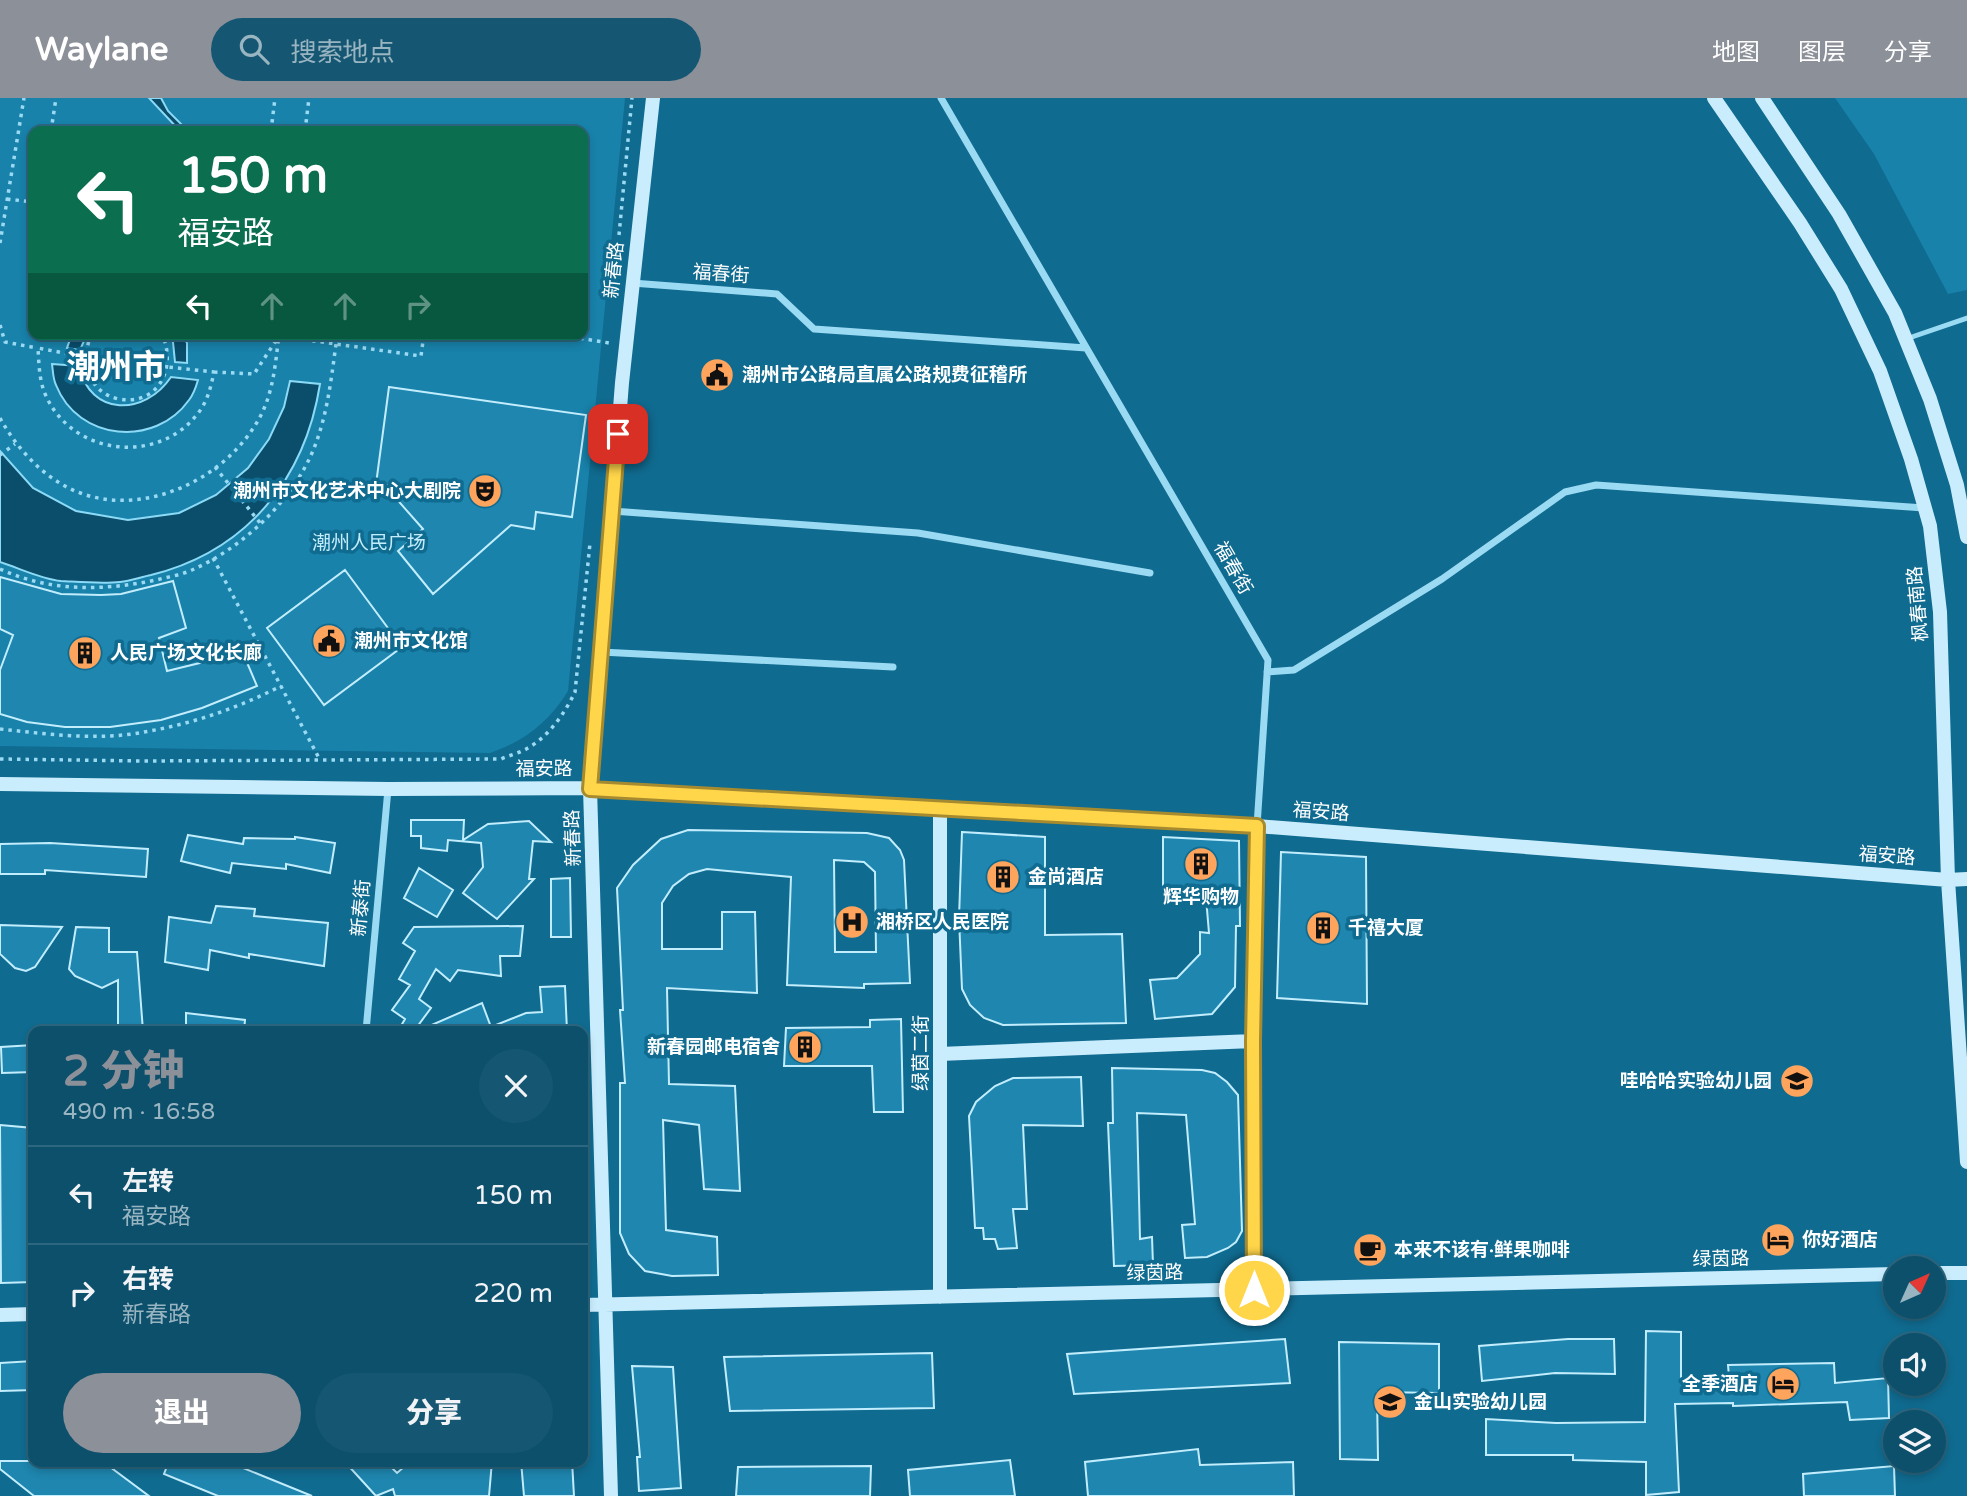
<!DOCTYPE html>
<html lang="zh">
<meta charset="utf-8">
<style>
:root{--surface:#0c506c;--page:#155772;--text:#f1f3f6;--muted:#9ab5c2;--line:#2c677f;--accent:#8c9099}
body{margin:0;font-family:"Varela Round","Noto Sans SC",sans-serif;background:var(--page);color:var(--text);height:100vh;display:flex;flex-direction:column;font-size:26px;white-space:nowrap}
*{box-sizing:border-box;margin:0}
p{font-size:23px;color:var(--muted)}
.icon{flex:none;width:38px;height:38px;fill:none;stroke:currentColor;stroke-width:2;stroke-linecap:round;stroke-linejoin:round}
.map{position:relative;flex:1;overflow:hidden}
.panel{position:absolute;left:28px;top:928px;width:560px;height:441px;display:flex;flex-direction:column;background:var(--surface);border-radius:14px;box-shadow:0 4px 10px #0003,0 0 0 2px var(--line)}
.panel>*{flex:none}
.hud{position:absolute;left:28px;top:28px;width:560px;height:214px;border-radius:14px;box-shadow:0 4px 10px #0003,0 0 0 2px var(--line);background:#0b6e4f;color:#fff;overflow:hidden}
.needle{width:46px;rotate:45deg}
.controls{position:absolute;left:1883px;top:1158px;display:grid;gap:14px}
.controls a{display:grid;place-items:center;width:63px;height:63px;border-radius:50%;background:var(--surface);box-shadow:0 4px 10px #0003,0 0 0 2px var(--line);font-size:35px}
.pin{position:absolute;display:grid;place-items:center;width:60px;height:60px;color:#fff;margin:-30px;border-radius:14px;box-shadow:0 4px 10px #0006}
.me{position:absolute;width:77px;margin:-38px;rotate:0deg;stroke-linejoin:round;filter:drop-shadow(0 0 5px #0008)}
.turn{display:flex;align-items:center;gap:24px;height:147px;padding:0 35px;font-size:32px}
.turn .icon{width:91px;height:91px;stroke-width:2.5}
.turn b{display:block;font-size:49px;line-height:60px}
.lanes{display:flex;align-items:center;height:66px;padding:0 35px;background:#0003;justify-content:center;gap:35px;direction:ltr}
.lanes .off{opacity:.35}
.round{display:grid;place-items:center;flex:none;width:74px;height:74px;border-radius:37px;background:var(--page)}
.summary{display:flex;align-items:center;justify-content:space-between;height:119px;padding:0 35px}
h1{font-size:42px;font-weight:800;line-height:52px;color:var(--accent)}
.button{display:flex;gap:14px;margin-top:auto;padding:14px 35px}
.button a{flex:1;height:80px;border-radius:42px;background:var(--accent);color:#fff;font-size:28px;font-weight:800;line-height:80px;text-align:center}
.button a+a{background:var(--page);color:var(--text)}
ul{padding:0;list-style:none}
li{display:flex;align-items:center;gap:21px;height:98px;padding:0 35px;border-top:2px solid var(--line)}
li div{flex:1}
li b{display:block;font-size:26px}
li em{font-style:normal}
header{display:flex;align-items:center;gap:42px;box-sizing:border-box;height:98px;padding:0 35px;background:var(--accent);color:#fff}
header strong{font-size:33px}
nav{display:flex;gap:38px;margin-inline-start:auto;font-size:24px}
.search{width:490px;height:63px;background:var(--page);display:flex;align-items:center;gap:18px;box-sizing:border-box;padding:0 24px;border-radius:38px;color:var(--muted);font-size:26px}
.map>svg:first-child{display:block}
.green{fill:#1882aa;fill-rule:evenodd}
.water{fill:#0a4e6c;stroke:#8cdaf6;stroke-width:2}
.building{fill:#1e86af;stroke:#c2edfd;stroke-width:2;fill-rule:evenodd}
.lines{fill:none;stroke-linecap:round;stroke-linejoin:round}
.path{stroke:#9bdaf3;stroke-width:3.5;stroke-dasharray:3.5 5;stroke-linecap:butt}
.lane{stroke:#9bdaf3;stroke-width:5}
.street{stroke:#9bdaf3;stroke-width:7}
.secondary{stroke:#caedfd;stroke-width:14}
.route-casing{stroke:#a68a30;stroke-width:18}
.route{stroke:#ffd54a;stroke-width:12}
.labels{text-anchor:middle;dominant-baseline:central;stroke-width:7;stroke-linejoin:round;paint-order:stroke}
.street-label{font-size:19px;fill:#fff;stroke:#106b90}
.poi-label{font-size:19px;font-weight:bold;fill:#fff;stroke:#106b90;text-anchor:start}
.park-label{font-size:19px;fill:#c2edfd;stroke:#106b90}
.town-label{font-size:33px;font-weight:bold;fill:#fff;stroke:#106b90}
</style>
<header>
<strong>Waylane</strong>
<div class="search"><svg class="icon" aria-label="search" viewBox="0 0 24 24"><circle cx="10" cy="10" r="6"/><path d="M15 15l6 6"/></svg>搜索地点</div>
<nav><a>地图</a><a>图层</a><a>分享</a></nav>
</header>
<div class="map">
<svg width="1967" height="1398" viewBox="0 0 1967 1398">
<rect width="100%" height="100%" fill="#106b90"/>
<path class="green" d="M 0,0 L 625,0 L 568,593 C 549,624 525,643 490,655 L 0,648 ZM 33,33 L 583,33 L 583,236 L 33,236 Z
M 1835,0 L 1967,0 L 1967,192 L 1948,196 L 1874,56 Z"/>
<path class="water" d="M 149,0 L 161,0 L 168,13 L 188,33 L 180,33 Z
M 72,236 L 87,236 L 80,252 L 67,250 Z
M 169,236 L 182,236 L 187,245 L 187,265 L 175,264 L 173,244 Z
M 52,266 L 79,268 C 90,319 145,318 171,279 L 198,282 C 196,289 193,297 189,302 C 155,350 78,343 56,287 C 53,281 53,273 52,266 Z
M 290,283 L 320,286 C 305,381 247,453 151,477 C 141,479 130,483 120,484 C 102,486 80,484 61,483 C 41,481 19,470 0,464 L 0,353 L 33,390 L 76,413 L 128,422 L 179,415 L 216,397 L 248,370 L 269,341 L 284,309 Z"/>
<path class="building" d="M 389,289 L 586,317 L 572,419 L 536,414 L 534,431 L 511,427 L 433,496 L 398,453 L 423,431 L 393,397 L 394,388 L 376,386 Z
M 345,472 L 402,549 L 324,607 L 267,530 Z
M 0,479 L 61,496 L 101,497 L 121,496 L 173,483 L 186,530 L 159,540 L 167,573 L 208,563 L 240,548 L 257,588 L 202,610 L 161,622 L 110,629 L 65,629 L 27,624 L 0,616 L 0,572 L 13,537 L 0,531 Z
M 411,722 L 464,722 L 463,742 L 488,726 L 529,723 L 551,744 L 533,743 L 529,781 L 534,781 L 497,821 L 463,795 L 483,769 L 481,745 L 448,742 L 447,753 L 421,750 L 421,738 L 411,738 Z
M 688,732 L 867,735 L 889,740 L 900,752 L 904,762 L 910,885 L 864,886 L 864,890 L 787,887 L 791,779 L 707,771 L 689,776 L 673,788 L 662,805 L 662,851 L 722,851 L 722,814 L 755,814 L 757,895 L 667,890 L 669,986 L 735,988 L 740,1093 L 704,1091 L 699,1027 L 663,1022 L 666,1132 L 717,1139 L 718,1177 L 672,1178 L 645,1173 L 629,1156 L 620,1135 L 620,985 L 625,985 L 620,912 L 623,912 L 617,790 L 633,767 L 661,741 ZM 834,762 L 864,764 L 875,774 L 876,854 L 835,854 Z
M 962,734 L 1045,739 L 1045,837 L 1122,836 L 1126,925 L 1003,927 L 984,920 L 970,907 L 962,891 L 959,820 Z
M 188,737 L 243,746 L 244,740 L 295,741 L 295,739 L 335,745 L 330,775 L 286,766 L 286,771 L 232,765 L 230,775 L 181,763 Z
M 1163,739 L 1239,743 L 1240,828 L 1236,828 L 1235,889 L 1212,916 L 1155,921 L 1150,882 L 1177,880 L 1200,856 L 1200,834 L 1209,835 L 1205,788 L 1163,790 Z
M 50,745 L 148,751 L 146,779 L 45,772 L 45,776 L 0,776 L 0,746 Z
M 1281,754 L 1366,759 L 1367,906 L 1277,900 Z
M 419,770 L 453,792 L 437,819 L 404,800 Z
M 570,780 L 571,839 L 551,839 L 551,781 Z
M 216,808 L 255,811 L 254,818 L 328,825 L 324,868 L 249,856 L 249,860 L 210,852 L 208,872 L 165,864 L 169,819 L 211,825 Z
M 0,827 L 62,829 L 35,869 L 26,873 L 15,870 L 0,856 Z
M 523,828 L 520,858 L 500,858 L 501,878 L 458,872 L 450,883 L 436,871 L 419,901 L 431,910 L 414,933 L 398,933 L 405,921 L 392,912 L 410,887 L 399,881 L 415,853 L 403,845 L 414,829 Z
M 76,829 L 109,830 L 109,854 L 137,854 L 143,933 L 118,933 L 118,882 L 102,890 L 75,878 L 69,871 Z
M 565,888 L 567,933 L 418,933 L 482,905 L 491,929 L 526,915 L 542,914 L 540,889 Z
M 186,915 L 245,922 L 244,933 L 186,933 Z
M 901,921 L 903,1014 L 874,1014 L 872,968 L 784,968 L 786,930 L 870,929 L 870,922 Z
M 33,947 L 33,974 L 2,975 L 1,949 Z
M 1112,970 L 1202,972 L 1215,975 L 1227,984 L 1238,997 L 1242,1133 L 1236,1144 L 1228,1150 L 1207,1159 L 1185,1160 L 1182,1127 L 1195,1126 L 1186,1017 L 1137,1015 L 1140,1141 L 1152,1139 L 1153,1167 L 1114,1168 L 1108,1025 L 1113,1025 Z
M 1081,979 L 1083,1028 L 1023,1027 L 1027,1111 L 1013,1111 L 1017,1150 L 998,1151 L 995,1141 L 984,1141 L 983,1130 L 975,1130 L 969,1018 L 976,1004 L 995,988 L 1013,980 Z
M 0,1027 L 33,1030 L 33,1184 L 1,1185 Z
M 1646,1233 L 1681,1234 L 1681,1280 L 1729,1279 L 1728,1267 L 1834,1265 L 1835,1285 L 1888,1280 L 1889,1320 L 1850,1322 L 1847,1304 L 1733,1308 L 1733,1305 L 1675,1306 L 1679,1394 L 1646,1397 L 1646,1364 L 1573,1362 L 1573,1357 L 1486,1357 L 1486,1321 L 1556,1325 L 1645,1324 Z
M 1285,1241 L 1290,1285 L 1074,1296 L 1067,1256 Z
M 1568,1241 L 1614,1241 L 1615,1276 L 1555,1275 L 1482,1283 L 1479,1248 Z
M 1339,1244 L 1439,1246 L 1439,1295 L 1377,1294 L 1378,1362 L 1340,1361 Z
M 932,1255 L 934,1310 L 730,1313 L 724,1259 Z
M 33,1263 L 33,1292 L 0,1293 L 0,1265 Z
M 632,1268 L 673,1269 L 681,1390 L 639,1393 L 637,1359 L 640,1359 Z
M 1198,1351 L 1200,1367 L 1293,1364 L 1294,1398 L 1088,1398 L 1085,1364 Z
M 1010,1362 L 1015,1398 L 910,1398 L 908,1372 Z
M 0,1363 L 102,1363 L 149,1398 L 34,1398 L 0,1371 Z
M 169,1363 L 226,1363 L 312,1398 L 218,1398 L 164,1376 Z
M 344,1363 L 385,1363 L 397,1375 L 411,1363 L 492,1363 L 489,1398 L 395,1398 L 393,1391 L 376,1398 Z
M 521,1363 L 572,1363 L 574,1398 L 524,1398 Z
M 871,1368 L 870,1398 L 736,1398 L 738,1369 Z
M 1894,1368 L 1895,1398 L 1804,1398 L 1803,1376 Z"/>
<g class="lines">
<path class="path" d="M 51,33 L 56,0
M 271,33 L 275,0
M 305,33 L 309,0
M 7,101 L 33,104
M 619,137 L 632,0
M 0,145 L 24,0
M 33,156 L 33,161
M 0,227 L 5,244 L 37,250
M 92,236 C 79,261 88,295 119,301 C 159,308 177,269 162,236
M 555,236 L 609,245
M 85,259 L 38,250 C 39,266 39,283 46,298 C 74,359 160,367 199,314 C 208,302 211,288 214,274 L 168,269
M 214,274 L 254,276 L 279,238 L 421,258 L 424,236
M 0,320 C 19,354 48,385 86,397 C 148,416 220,382 254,329 C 273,301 275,269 279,236
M 0,357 L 15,346
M 215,369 L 261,426
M 213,460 L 320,662
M 0,471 C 50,494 103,493 156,482 C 168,479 181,477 192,472 C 242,450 290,405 312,355 C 327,320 331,283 336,246
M 0,631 C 47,636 98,643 144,634 C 192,626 238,610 281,588
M 0,661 L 144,663 L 501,661 C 510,657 520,655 528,650 C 549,638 565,615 575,594 L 590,445"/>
<path class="lane" d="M 1906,241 L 1967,220"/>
<path class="street" d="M 941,0 L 1268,562 L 1257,728
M 632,185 L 777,196 L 814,231 L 1086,250
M 612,413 L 918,435 L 1150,475
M 601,554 L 893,569
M 1267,574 L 1294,572 L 1442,481 L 1565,394 L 1596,387 L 1924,410
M 366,933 L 388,691"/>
<path class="secondary" d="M 1714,0 L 1800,125 L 1841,191 L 1880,273 L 1911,361 L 1930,428 L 1940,514 L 1948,782 L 1967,1064
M 1762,0 L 1839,116 L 1895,215 L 1930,301 L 1957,387 L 1967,439
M 0,686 L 388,691 L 590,690 L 1257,728 L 1948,782 L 1967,781
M 940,711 L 940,1199
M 940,956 L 1253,943
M 1934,1175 L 1967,1175
M 1254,1192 L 1253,943 L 1257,728
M 583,1207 L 1895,1176
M 0,1217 L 33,1216
M 611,1398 L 590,690 L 622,285 L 653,0"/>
</g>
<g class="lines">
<g class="route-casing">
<path id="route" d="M 618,336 L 590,691 L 1257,728 L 1253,943 L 1254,1192"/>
</g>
<use href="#route" class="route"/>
</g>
<defs>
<g id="civic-disc" transform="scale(1.75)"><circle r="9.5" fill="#ffa45c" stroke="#106b90"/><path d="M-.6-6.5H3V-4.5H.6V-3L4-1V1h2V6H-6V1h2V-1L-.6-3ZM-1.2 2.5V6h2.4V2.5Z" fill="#111"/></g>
<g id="theatre-disc" transform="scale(1.75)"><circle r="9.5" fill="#ffa45c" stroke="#106b90"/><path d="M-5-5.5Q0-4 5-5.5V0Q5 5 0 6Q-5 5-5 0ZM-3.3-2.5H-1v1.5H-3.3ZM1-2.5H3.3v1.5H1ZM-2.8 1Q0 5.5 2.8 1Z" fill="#111"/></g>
<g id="building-disc" transform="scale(1.75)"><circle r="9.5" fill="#ffa45c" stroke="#106b90"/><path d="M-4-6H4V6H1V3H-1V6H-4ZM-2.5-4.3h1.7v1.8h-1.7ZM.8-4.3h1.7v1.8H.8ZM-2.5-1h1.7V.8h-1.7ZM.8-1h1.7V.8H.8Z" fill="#111"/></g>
<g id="hospital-disc" transform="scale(1.75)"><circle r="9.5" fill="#ffa45c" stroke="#106b90"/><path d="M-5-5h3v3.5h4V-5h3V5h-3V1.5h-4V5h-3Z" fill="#111"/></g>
<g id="school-disc" transform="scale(1.75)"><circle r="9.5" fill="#ffa45c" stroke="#106b90"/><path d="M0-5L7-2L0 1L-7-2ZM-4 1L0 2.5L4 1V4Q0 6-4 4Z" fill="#111"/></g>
<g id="hotel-disc" transform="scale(1.75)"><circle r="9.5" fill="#ffa45c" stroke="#106b90"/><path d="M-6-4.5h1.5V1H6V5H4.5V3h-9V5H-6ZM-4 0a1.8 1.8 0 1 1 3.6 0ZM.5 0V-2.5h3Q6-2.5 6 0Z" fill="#111"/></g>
<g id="cafe-disc" transform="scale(1.75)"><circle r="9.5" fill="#ffa45c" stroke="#106b90"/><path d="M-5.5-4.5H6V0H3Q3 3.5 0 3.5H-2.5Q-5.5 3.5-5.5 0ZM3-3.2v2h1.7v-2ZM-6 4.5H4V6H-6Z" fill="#111"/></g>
</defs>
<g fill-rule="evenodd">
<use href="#civic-disc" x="717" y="277"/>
<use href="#theatre-disc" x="485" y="393"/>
<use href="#civic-disc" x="329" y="543"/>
<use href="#building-disc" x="85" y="555"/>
<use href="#building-disc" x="1201" y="766"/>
<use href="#building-disc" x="1003" y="779"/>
<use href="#hospital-disc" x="852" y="824"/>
<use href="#building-disc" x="1323" y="830"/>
<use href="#building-disc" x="805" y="949"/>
<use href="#school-disc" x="1797" y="983"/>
<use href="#hotel-disc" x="1778" y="1142"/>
<use href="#cafe-disc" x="1370" y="1152"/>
<use href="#hotel-disc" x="1783" y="1286"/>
<use href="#school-disc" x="1390" y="1304"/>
</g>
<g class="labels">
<g class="street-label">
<text transform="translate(614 172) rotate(-84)">新春路</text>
<text transform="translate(721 176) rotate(4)">福春街</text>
<text transform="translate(1233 470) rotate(60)">福春街</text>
<text transform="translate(1918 506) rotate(-95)">枫春南路</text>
<text x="544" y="671">福安路</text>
<text transform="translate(1321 714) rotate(4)">福安路</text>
<text transform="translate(573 740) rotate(-92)">新春路</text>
<text transform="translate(1887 758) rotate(4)">福安路</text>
<text transform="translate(361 810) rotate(-85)">新泰街</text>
<text transform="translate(921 955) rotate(-90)">绿茵二街</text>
<text transform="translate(1721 1161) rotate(-1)">绿茵路</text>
<text transform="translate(1155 1175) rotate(-1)">绿茵路</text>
</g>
<g class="poi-label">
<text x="742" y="277">潮州市公路局直属公路规费征稽所</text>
<text x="461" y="393" text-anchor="end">潮州市文化艺术中心大剧院</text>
<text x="354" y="543">潮州市文化馆</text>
<text x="110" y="555">人民广场文化长廊</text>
<text x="1028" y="779">金尚酒店</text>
<text x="1201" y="799" text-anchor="middle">辉华购物</text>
<text x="876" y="824">湘桥区人民医院</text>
<text x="1348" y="830">千禧大厦</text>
<text x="780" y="949" text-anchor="end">新春园邮电宿舍</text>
<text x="1772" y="983" text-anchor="end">哇哈哈实验幼儿园</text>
<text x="1802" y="1142">你好酒店</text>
<text x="1394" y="1152">本来不该有·鲜果咖啡</text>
<text x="1758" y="1286" text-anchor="end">全季酒店</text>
<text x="1414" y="1304">金山实验幼儿园</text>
</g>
<g class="park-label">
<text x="369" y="445">潮州人民广场</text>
</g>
<g class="town-label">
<text x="116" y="269">潮州市</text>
</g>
</g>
</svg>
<div class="controls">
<a><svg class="needle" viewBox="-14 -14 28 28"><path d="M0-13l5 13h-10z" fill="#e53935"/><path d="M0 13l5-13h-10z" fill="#9ab5c2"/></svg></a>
<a><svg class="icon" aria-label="sound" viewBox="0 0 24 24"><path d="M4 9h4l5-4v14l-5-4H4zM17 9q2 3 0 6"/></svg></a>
<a><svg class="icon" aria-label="layers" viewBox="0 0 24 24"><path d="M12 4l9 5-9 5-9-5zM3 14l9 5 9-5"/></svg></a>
</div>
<div class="pin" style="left:618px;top:336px;background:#d93025"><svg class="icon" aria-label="arrive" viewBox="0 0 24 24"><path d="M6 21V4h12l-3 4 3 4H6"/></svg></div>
<svg class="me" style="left:1254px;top:1192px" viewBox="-20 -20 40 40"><circle r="17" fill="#ffd54a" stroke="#fff" stroke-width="3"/><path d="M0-11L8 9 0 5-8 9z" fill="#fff"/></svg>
<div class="hud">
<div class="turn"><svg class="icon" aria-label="left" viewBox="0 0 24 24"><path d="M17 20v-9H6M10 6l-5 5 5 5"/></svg><div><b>150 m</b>福安路</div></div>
<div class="lanes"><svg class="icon" aria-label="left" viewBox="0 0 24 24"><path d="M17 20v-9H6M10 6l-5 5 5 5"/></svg><svg class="icon off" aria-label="ahead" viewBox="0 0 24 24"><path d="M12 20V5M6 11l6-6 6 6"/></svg><svg class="icon off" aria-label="ahead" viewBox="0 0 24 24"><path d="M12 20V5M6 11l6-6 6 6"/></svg><svg class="icon off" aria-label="right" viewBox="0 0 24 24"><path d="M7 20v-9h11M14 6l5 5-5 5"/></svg></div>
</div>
<section class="panel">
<div class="summary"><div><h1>2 分钟</h1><p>490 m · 16:58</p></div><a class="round"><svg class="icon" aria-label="close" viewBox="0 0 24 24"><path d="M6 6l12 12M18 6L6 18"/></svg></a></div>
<ul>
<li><svg class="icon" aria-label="left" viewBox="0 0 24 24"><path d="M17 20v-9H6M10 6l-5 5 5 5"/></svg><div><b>左转</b><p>福安路</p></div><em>150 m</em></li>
<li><svg class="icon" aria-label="right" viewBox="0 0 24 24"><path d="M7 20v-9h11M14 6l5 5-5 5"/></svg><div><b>右转</b><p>新春路</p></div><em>220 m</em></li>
</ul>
<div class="button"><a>退出</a><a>分享</a></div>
</section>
</div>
